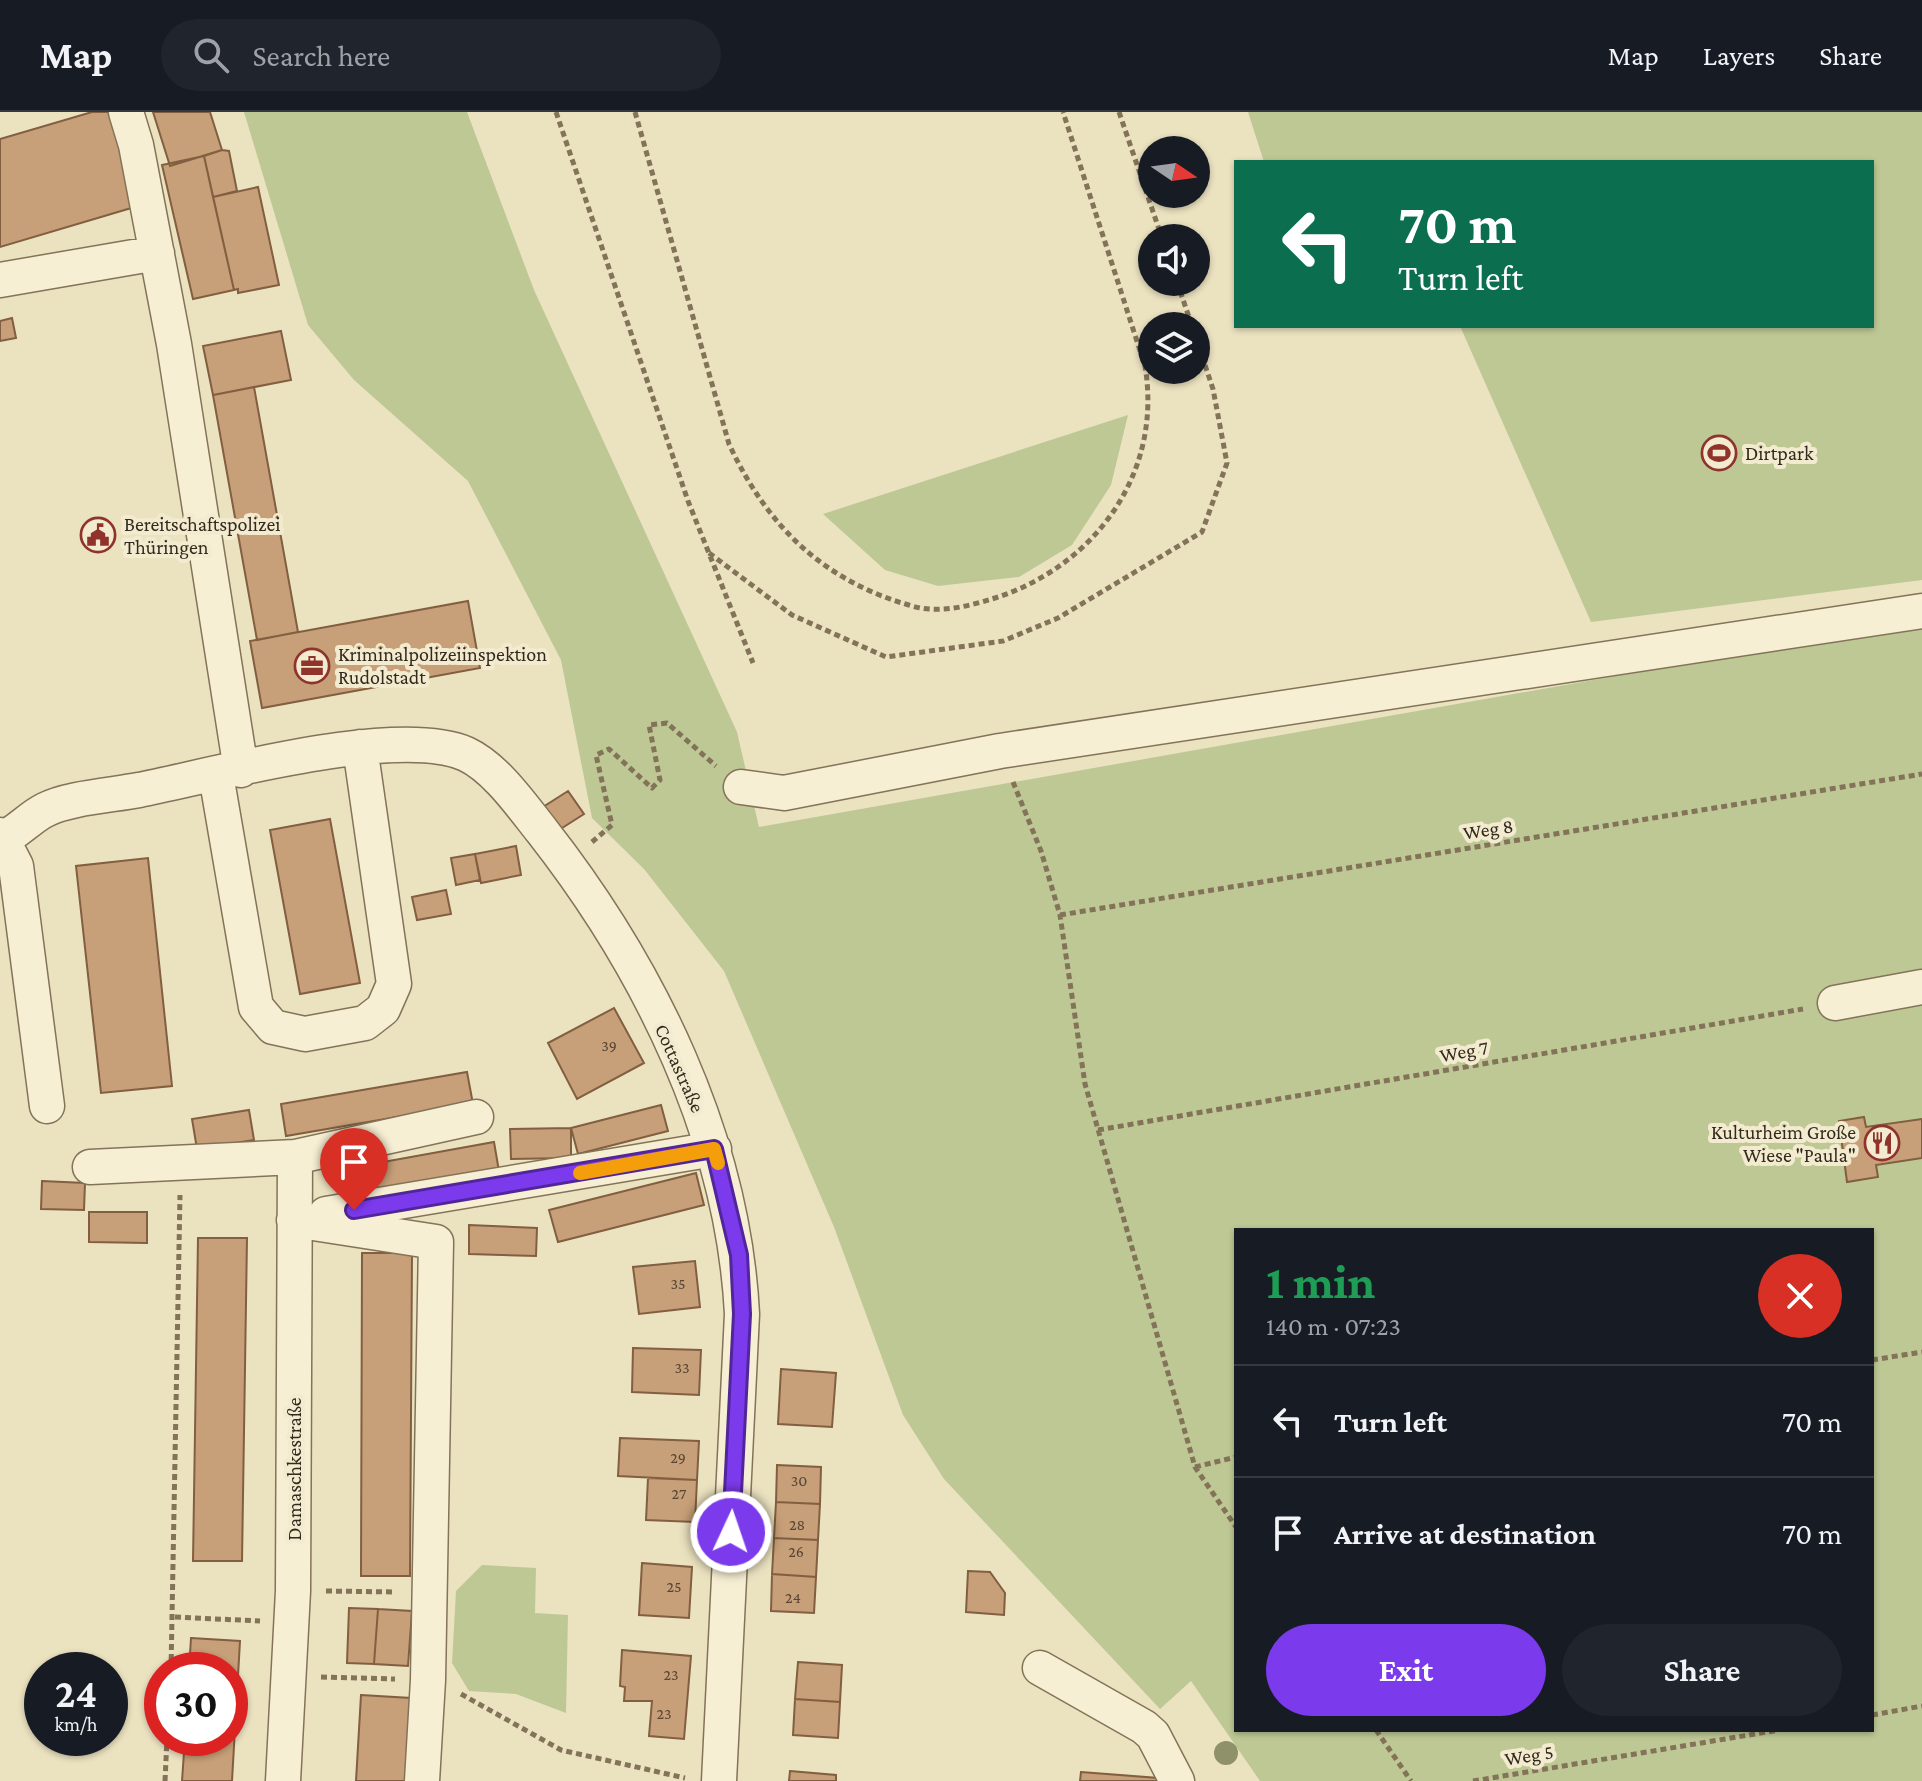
<!DOCTYPE html>
<meta charset="utf-8">
<style>
:root{--surface:#171b24;--page:#20242c;--text:#f1f3f6;--muted:#9ea1a6;--line:#363941;--accent:#7c3aed}
body{margin:0;font-family:"Crimson Pro",serif;background:var(--page);color:var(--text);height:100vh;display:flex;flex-direction:column;font-size:30px;white-space:nowrap}
*{box-sizing:border-box;margin:0}
p{font-size:26px;color:var(--muted)}
.icon{flex:none;width:44px;height:44px;fill:none;stroke:currentColor;stroke-width:2;stroke-linecap:round;stroke-linejoin:round}
.map{position:relative;flex:1;overflow:hidden}
.details{position:absolute;left:1234px;top:1116px;width:640px;height:504px;display:flex;flex-direction:column;background:var(--surface);border-radius:0px;box-shadow:0 2px 6px #0004}
.details>*{flex:none}
.hud{position:absolute;left:1234px;top:48px;width:640px;height:168px;border-radius:0px;box-shadow:0 2px 6px #0004;background:#0b6e4f;color:#fff;overflow:hidden}
.needle{width:52px;rotate:103deg}
.tools{position:absolute;left:1138px;top:24px;display:grid;gap:16px}
.tools a{display:grid;place-items:center;width:72px;height:72px;border-radius:50%;background:var(--surface);box-shadow:0 2px 6px #0004;font-size:40px}
.speed{position:absolute;left:24px;top:1540px;display:flex;gap:16px;font-size:40px;font-weight:700;text-align:center}
.speed>*{display:grid;place-content:center;width:104px;height:104px;border-radius:50%;background:var(--surface);box-shadow:0 2px 6px #0004;line-height:1}
.speed small{font-size:20px;font-weight:400}
.speed .limit{border:12px solid #d22;background:#fff;color:#111}
.pin{position:absolute;display:grid;place-items:center;width:68px;height:68px;color:#fff;margin:-82px -34px;border-radius:50% 50% 50% 0;rotate:-45deg;box-shadow:0 0 8px #0007}
.pin .icon{rotate:45deg}
.me{position:absolute;width:88px;margin:-44px;rotate:3deg;stroke-linejoin:round;filter:drop-shadow(0 0 6px #0008)}
.turn{display:flex;align-items:center;gap:28px;height:168px;padding:0 32px;font-size:36px}
.turn .icon{width:104px;height:104px;stroke-width:2.5}
.turn b{display:block;font-size:56px;line-height:68px}
.round{display:grid;place-items:center;flex:none;width:84px;height:84px;border-radius:42px;background:var(--page)}
.headline{display:flex;align-items:center;justify-content:space-between;height:136px;padding:0 32px}
h1{font-size:48px;font-weight:700;line-height:60px;color:#1e9e55}
.button{display:flex;gap:16px;margin-top:auto;padding:16px 32px}
.button a{flex:1;height:92px;border-radius:48px;background:var(--accent);color:#fff;font-size:32px;font-weight:700;line-height:92px;text-align:center}
.button a+a{background:var(--page);color:var(--text)}
ul{padding:0;list-style:none}
li{display:flex;align-items:center;gap:24px;height:112px;padding:0 32px;border-top:2px solid var(--line)}
li div{flex:1}
li b{display:block;font-size:30px}
li em{font-style:normal}
header{display:flex;align-items:center;gap:48px;box-sizing:border-box;height:112px;padding:0 40px;background:var(--surface);border-bottom:2px solid var(--line)}
header strong{font-size:38px}
nav{display:flex;gap:44px;margin-inline-start:auto;font-size:28px}
.search{width:560px;height:72px;background:var(--page);display:flex;align-items:center;gap:20px;box-sizing:border-box;padding:0 28px;border-radius:44px;color:var(--muted);font-size:30px}
.map>svg:first-child{display:block}
.green{fill:#bec895;fill-rule:evenodd}
.building{fill:#c79f78;stroke:#815f40;stroke-width:2}
.lines{fill:none;stroke-linecap:round;stroke-linejoin:round}
.minor-casing{stroke:#837359;stroke-width:37}
.path{stroke:#837359;stroke-width:5;stroke-dasharray:6 4;stroke-linecap:butt}
.minor{stroke:#f7efd3;stroke-width:34}
.tree{fill:#8e916a}
.route-casing{stroke:#51269a;stroke-width:20}
.route{stroke:#7c3aed;stroke-width:14}
.slow{stroke:#f59e0b;stroke-width:14}
.labels{text-anchor:middle;dominant-baseline:central;stroke-width:8;stroke-linejoin:round;paint-order:stroke}
.number-label{font-size:16px;fill:#584634}
.poi-label{font-size:20px;fill:#33291d;stroke:#f3ebcf;text-anchor:start}
.street-label{font-size:20px;fill:#33291d;stroke:#f3ebcf}
</style>
<header>
<strong>Map</strong>
<div class="search"><svg class="icon" aria-label="search" viewBox="0 0 24 24"><circle cx="10" cy="10" r="6"/><path d="M15 15l6 6"/></svg>Search here</div>
<nav><a>Map</a><a>Layers</a><a>Share</a></nav>
</header>
<div class="map">
<svg width="1922" height="1669" viewBox="0 0 1922 1669">
<rect width="100%" height="100%" fill="#ebe2c0"/>
<path class="green" d="M 244,0 L 467,0 L 534,178 L 737,620 L 759,715 L 1922,510 L 1922,1669 L 1260,1669 L 1191,1569 L 1160,1597 L 944,1367 L 903,1303 L 834,1115 L 724,859 L 644,757 L 592,706 L 561,548 L 468,369 L 354,268 L 308,213 ZM 1236,1118 L 1872,1118 L 1872,1618 L 1236,1618 Z
M 1248,0 L 1922,0 L 1922,468 L 1591,510 L 1460,214 L 1872,214 L 1872,50 L 1264,50 Z
M 1128,303 L 1111,373 L 1072,433 L 1019,465 L 938,474 L 885,458 L 823,402 Z
M 482,1453 L 536,1456 L 535,1501 L 568,1503 L 566,1601 L 516,1582 L 469,1579 L 452,1551 L 456,1479 Z"/>
<path class="building" d="M 92,0 L 110,0 L 138,94 L 0,135 L 0,27 Z
M 153,0 L 210,0 L 222,38 L 170,54 Z
M 222,38 L 229,39 L 237,79 L 213,85 L 204,44 Z
M 204,44 L 234,178 L 193,187 L 162,53 Z
M 258,75 L 279,173 L 238,181 L 238,177 L 234,178 L 213,85 Z
M 12,206 L 16,226 L 0,229 L 0,209 Z
M 281,219 L 291,268 L 213,283 L 203,234 Z
M 254,275 L 298,520 L 257,528 L 213,283 Z
M 468,489 L 480,556 L 262,596 L 250,529 Z
M 568,679 L 584,702 L 559,718 L 543,695 Z
M 330,707 L 360,871 L 300,882 L 270,718 Z
M 516,734 L 521,763 L 481,771 L 475,742 Z
M 475,742 L 480,768 L 456,773 L 451,746 Z
M 148,746 L 172,974 L 101,981 L 76,754 Z
M 446,778 L 451,802 L 417,808 L 412,785 Z
M 614,896 L 644,951 L 577,987 L 548,931 Z
M 467,960 L 473,992 L 286,1024 L 281,992 Z
M 661,993 L 668,1019 L 578,1042 L 571,1016 Z
M 249,998 L 254,1028 L 197,1037 L 192,1007 Z
M 1864,1005 L 1866,1015 L 1922,1007 L 1922,1046 L 1876,1053 L 1878,1065 L 1847,1070 L 1839,1009 Z
M 571,1016 L 571,1046 L 511,1047 L 510,1017 Z
M 494,1030 L 500,1065 L 368,1090 L 361,1054 Z
M 696,1061 L 704,1093 L 558,1130 L 549,1098 Z
M 42,1069 L 85,1071 L 84,1098 L 41,1097 Z
M 89,1100 L 147,1100 L 147,1131 L 89,1130 Z
M 469,1113 L 537,1116 L 536,1144 L 469,1142 Z
M 198,1126 L 247,1126 L 242,1449 L 193,1449 Z
M 362,1141 L 412,1141 L 410,1464 L 361,1464 Z
M 695,1149 L 700,1195 L 639,1202 L 633,1155 Z
M 633,1236 L 701,1238 L 699,1283 L 632,1280 Z
M 781,1257 L 836,1261 L 832,1315 L 778,1312 Z
M 620,1326 L 699,1329 L 697,1368 L 618,1364 Z
M 777,1353 L 821,1355 L 820,1392 L 776,1390 Z
M 648,1366 L 697,1368 L 695,1410 L 646,1408 Z
M 776,1390 L 820,1392 L 818,1428 L 774,1426 Z
M 774,1426 L 818,1428 L 816,1465 L 772,1462 Z
M 642,1451 L 692,1455 L 689,1506 L 639,1503 Z
M 968,1459 L 990,1460 L 1005,1481 L 1004,1503 L 966,1500 Z
M 772,1462 L 816,1465 L 814,1501 L 771,1499 Z
M 349,1496 L 378,1497 L 374,1552 L 347,1551 Z
M 378,1497 L 412,1499 L 408,1554 L 374,1552 Z
M 191,1526 L 240,1529 L 232,1669 L 182,1669 L 185,1626 L 230,1626 L 230,1558 L 189,1558 Z
M 622,1538 L 691,1544 L 684,1627 L 649,1624 L 652,1589 L 624,1589 L 625,1575 L 620,1574 Z
M 798,1550 L 842,1553 L 840,1590 L 795,1587 Z
M 361,1583 L 411,1586 L 406,1669 L 356,1669 Z
M 795,1587 L 840,1590 L 838,1626 L 793,1623 Z
M 790,1659 L 836,1663 L 836,1669 L 789,1669 Z
M 1081,1660 L 1158,1666 L 1157,1669 L 1080,1669 Z"/>
<g class="lines">
<g class="minor-casing">
<path id="minor" d="M 126,0 L 136,33 L 174,232 L 241,658
M 0,168 L 157,141
M 216,663 L 256,895 L 273,915 L 305,922 L 365,911 L 383,897 L 394,872 L 360,635
M 741,675 L 784,681 L 1000,639 L 1922,499
M 0,723 L 16,754 L 47,994
M 0,728 C 17,721 29,706 45,698 C 67,686 113,683 139,678 C 215,663 398,612 466,642 C 496,656 522,694 542,719 C 650,857 733,1026 742,1202 L 719,1669
M 1835,891 L 1922,875
M 90,1055 L 295,1045 L 476,1005
M 326,1102 L 714,1037
M 294,1108 L 436,1130 L 428,1568 L 422,1669
M 1040,1556 L 1144,1615 L 1153,1623 L 1177,1669
M 283,1669 L 293,1479 L 295,1045"/>
</g>
<path class="path" d="M 556,0 L 688,389 L 753,551
M 635,0 L 729,332 C 767,414 823,469 912,494 C 939,502 969,494 995,486 C 1095,454 1163,361 1145,254 L 1063,0
M 1119,0 L 1162,126
M 1177,170 L 1192,214
M 709,441 L 792,503 L 886,545 L 1003,529 L 1058,506 L 1202,420 L 1227,351 L 1213,277 L 1196,226
M 1013,670 L 1041,739 L 1060,803 L 1085,972 L 1195,1355 L 1236,1415
M 592,730 L 612,713 L 596,643 L 609,637 L 652,676 L 660,668 L 649,613 L 667,611 L 716,654
M 1060,803 L 1922,662
M 1098,1018 L 1803,897
M 1872,1248 L 1922,1240
M 1195,1355 L 1236,1345
M 326,1479 L 396,1480
M 175,1505 L 260,1509
M 171,1558 L 180,1083
M 321,1565 L 395,1567
M 461,1582 L 561,1638 L 685,1666
M 1872,1603 L 1922,1594
M 1376,1618 L 1411,1669
M 165,1669 L 167,1626
M 1473,1669 L 1779,1618"/>
<use href="#minor" class="minor"/>
</g>
<circle class="tree" cx="1226" cy="1641" r="12"/>
<g class="lines">
<g class="route-casing">
<path id="route" d="M 354,1098 L 714,1037 L 739,1143 L 742,1202 L 731,1420"/>
</g>
<use href="#route" class="route"/>
<path class="slow" d="M 580,1061 L 714,1037 L 718,1051"/>
</g>
<defs>
<g id="stadium-ring" transform="scale(1.8)"><circle r="9.5" fill="#f3ebcf" stroke="#8f332c" stroke-width="1.5"/><path d="M0-5a6.5 5 0 1 0 0 10a6.5 5 0 1 0 0-10ZM-3.5-1.8h7v3.6h-7Z" fill="#8f332c"/></g>
<g id="civic-ring" transform="scale(1.8)"><circle r="9.5" fill="#f3ebcf" stroke="#8f332c" stroke-width="1.5"/><path d="M-.6-6.5H3V-4.5H.6V-3L4-1V1h2V6H-6V1h2V-1L-.6-3ZM-1.2 2.5V6h2.4V2.5Z" fill="#8f332c"/></g>
<g id="office-ring" transform="scale(1.8)"><circle r="9.5" fill="#f3ebcf" stroke="#8f332c" stroke-width="1.5"/><path d="M-6-3h4V-5.5h4V-3h4V5H-6ZM-1-4.5V-3h2v-1.5ZM-6 0V1H6V0Z" fill="#8f332c"/></g>
<g id="restaurant-ring" transform="scale(1.8)"><circle r="9.5" fill="#f3ebcf" stroke="#8f332c" stroke-width="1.5"/><path d="M-5-6h1v4h1v-4h1v4h1v-4h1v5L-1.5 .5V6h-2V.5L-5-1ZM5-6V6H3V1.5H1.5Q1.5-4 5-6Z" fill="#8f332c"/></g>
</defs>
<g fill-rule="evenodd">
<use href="#stadium-ring" x="1719" y="341"/>
<use href="#civic-ring" x="98" y="423"/>
<use href="#office-ring" x="312" y="554"/>
<use href="#restaurant-ring" x="1882" y="1031"/>
</g>
<g class="labels">
<g class="number-label">
<text x="609" y="933">39</text>
<text x="678" y="1171">35</text>
<text x="682" y="1255">33</text>
<text x="678" y="1345">29</text>
<text x="799" y="1368">30</text>
<text x="679" y="1381">27</text>
<text x="797" y="1412">28</text>
<text x="796" y="1439">26</text>
<text x="674" y="1474">25</text>
<text x="793" y="1485">24</text>
<text x="671" y="1562">23</text>
<text x="664" y="1601">23</text>
</g>
<g class="poi-label">
<text x="1745" y="341">Dirtpark</text>
<text x="124" y="412">Bereitschaftspolizei<tspan x="124" dy="23">Thüringen</tspan></text>
<text x="338" y="542">Kriminalpolizeiinspektion<tspan x="338" dy="23">Rudolstadt</tspan></text>
<text x="1856" y="1020" text-anchor="end">Kulturheim Große<tspan x="1856" dy="23">Wiese "Paula"</tspan></text>
</g>
<g class="street-label">
<text transform="translate(1488 717) rotate(-9)">Weg 8</text>
<text transform="translate(1464 939) rotate(-10)">Weg 7</text>
<text transform="translate(680 956) rotate(66)">Cottastraße</text>
<text transform="translate(294 1357) rotate(-90)">Damaschkestraße</text>
<text transform="translate(1529 1643) rotate(-9)">Weg 5</text>
</g>
</g>
</svg>
<div class="tools">
<a><svg class="needle" viewBox="-14 -14 28 28"><path d="M0-13l5 13h-10z" fill="#e53935"/><path d="M0 13l5-13h-10z" fill="#9ea1a6"/></svg></a>
<a><svg class="icon" aria-label="sound" viewBox="0 0 24 24"><path d="M4 9h4l5-4v14l-5-4H4zM17 9q2 3 0 6"/></svg></a>
<a><svg class="icon" aria-label="layers" viewBox="0 0 24 24"><path d="M12 4l9 5-9 5-9-5zM3 14l9 5 9-5"/></svg></a>
</div>
<div class="speed"><div>24<small>km/h</small></div><div class="limit">30</div></div>
<div class="pin" style="left:354px;top:1098px;background:#d93025"><svg class="icon" aria-label="arrive" viewBox="0 0 24 24"><path d="M6 21V4h12l-3 4 3 4H6"/></svg></div>
<svg class="me" style="left:731px;top:1420px" viewBox="-20 -20 40 40"><circle r="17" fill="#7c3aed" stroke="#fff" stroke-width="3"/><path d="M0-11L8 9 0 5-8 9z" fill="#fff"/></svg>
<div class="hud">
<div class="turn"><svg class="icon" aria-label="left" viewBox="0 0 24 24"><path d="M17 20v-9H6M10 6l-5 5 5 5"/></svg><div><b>70 m</b>Turn left</div></div>
</div>
<section class="details">
<div class="headline"><div><h1>1 min</h1><p>140 m · 07:23</p></div><a class="round" style="background:#d93025;color:#fff"><svg class="icon" aria-label="close" viewBox="0 0 24 24"><path d="M6 6l12 12M18 6L6 18"/></svg></a></div>
<ul>
<li><svg class="icon" aria-label="left" viewBox="0 0 24 24"><path d="M17 20v-9H6M10 6l-5 5 5 5"/></svg><div><b>Turn left</b></div><em>70 m</em></li>
<li><svg class="icon" aria-label="arrive" viewBox="0 0 24 24"><path d="M6 21V4h12l-3 4 3 4H6"/></svg><div><b>Arrive at destination</b></div><em>70 m</em></li>
</ul>
<div class="button"><a>Exit</a><a>Share</a></div>
</section>
</div>
